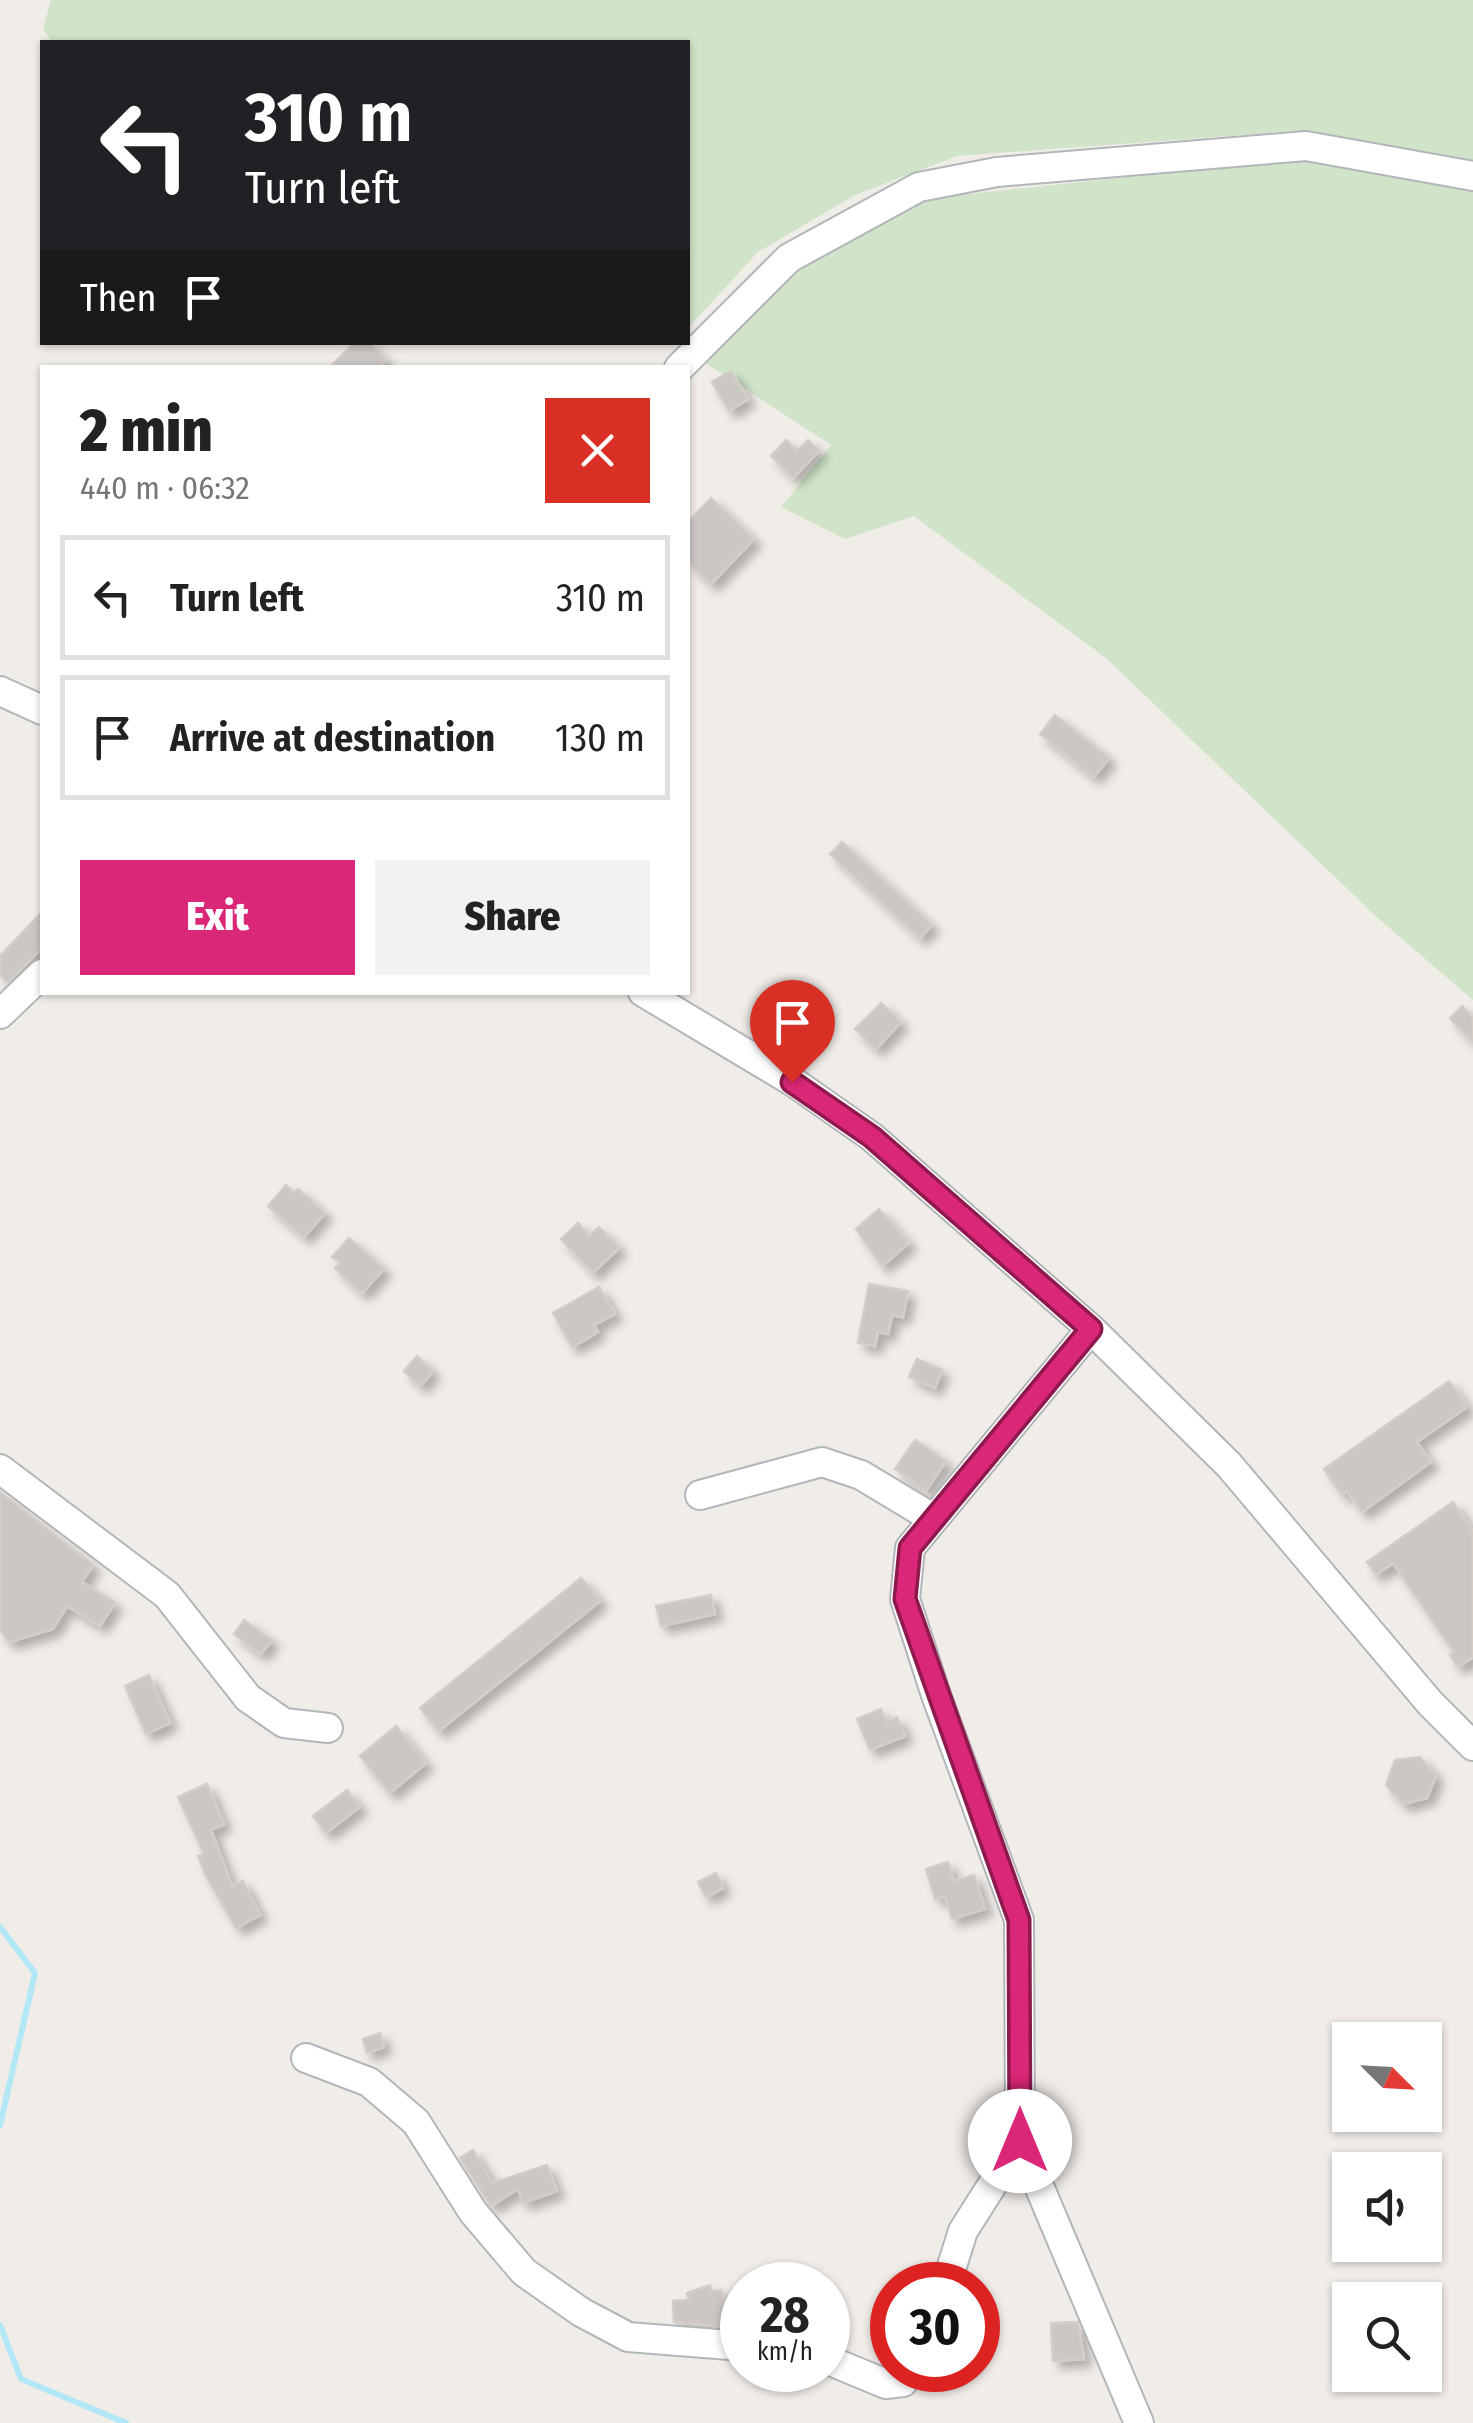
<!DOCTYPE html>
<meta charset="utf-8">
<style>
:root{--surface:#fff;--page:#f2f2f2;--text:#222;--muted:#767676;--line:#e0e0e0;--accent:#db2777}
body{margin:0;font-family:"Fira Sans Condensed",sans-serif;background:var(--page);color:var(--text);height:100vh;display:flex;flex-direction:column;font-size:38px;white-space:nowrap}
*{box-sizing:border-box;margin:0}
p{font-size:32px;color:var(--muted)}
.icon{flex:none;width:55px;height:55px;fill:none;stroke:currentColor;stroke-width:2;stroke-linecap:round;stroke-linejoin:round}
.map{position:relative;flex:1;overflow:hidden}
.sheet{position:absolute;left:40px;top:365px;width:650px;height:630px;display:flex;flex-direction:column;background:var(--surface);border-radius:0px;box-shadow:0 2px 8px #0004}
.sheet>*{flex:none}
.top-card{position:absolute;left:40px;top:40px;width:650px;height:305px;border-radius:0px;box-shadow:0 2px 8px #0004;background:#202124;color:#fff;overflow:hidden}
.needle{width:65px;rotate:114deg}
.buttons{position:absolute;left:1332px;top:2022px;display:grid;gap:20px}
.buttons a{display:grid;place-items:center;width:110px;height:110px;border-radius:0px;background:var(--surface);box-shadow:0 2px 8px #0004;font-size:50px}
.speed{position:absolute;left:720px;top:2262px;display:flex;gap:20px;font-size:50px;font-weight:700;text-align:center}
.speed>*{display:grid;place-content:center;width:130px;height:130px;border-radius:50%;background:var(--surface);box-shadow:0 2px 8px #0004;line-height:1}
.speed small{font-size:25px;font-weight:400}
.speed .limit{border:15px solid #d22;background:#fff;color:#111}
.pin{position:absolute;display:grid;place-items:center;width:85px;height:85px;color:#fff;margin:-102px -42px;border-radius:50% 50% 50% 0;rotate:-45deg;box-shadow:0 0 10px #0007}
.pin .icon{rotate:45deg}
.me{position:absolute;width:110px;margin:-55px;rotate:0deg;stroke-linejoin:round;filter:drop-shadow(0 0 8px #0008)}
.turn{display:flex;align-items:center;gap:35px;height:210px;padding:0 40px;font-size:45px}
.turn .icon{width:130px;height:130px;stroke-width:2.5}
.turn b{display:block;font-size:70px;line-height:85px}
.then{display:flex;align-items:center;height:95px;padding:0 40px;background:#0003;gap:20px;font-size:38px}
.round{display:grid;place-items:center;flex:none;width:105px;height:105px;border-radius:0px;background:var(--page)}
.overview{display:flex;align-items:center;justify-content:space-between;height:170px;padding:0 40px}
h1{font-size:60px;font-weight:800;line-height:75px}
.action{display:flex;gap:20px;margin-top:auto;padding:20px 40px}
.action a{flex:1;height:115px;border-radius:0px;background:var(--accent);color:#fff;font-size:40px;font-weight:800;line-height:115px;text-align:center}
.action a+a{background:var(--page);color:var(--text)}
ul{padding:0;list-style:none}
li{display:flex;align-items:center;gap:30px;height:125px;margin:0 20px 15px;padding:0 20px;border:5px solid var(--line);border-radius:0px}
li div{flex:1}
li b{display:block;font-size:38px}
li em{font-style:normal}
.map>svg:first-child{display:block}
.green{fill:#cfe4c8}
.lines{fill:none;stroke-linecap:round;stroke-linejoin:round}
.stream{stroke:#b2e8f6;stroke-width:6}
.building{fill:#cbc7c5;stroke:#d4cdc7;stroke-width:2.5;filter:url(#shadow)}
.minor-casing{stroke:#b3b6b9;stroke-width:32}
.minor{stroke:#fff;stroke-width:28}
.route-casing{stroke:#8e194d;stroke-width:25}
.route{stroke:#db2777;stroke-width:18}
</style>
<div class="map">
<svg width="1473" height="2423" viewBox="0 0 1473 2423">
<defs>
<filter id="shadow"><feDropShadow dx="7" dy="7" stdDeviation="5" flood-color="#0004"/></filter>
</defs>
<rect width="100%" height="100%" fill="#f0ece8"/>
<path class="green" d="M 51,0 L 1473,0 L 1473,162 L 1308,130 L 957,156 L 855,195 L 758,252 L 688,328 L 688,42 L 52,42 L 43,29 Z
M 1306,158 L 1473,189 L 1473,1000 L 1379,919 L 1106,658 L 914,516 L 845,539 L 781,507 L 831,445 L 704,362 L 806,257 L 923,199 Z"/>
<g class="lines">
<path class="stream" d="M 0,1927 L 35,1973 L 0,2125
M 0,2325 L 21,2379 L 126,2423"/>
</g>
<path class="building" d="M 355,342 L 369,342 L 386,360 L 378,368 L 329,368 Z
M 731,371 L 748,399 L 729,411 L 712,382 Z
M 786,440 L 797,451 L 808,440 L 819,451 L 793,478 L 771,456 Z
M 711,498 L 754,539 L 711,584 L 688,562 L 688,522 Z
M 1055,715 L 1109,758 L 1094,777 L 1040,734 Z
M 842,842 L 932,925 L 920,938 L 830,854 Z
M 42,912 L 42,948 L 8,982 L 0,975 L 0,956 Z
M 881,1003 L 901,1022 L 876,1049 L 855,1029 Z
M 1462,1006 L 1473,1017 L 1473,1042 L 1450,1018 Z
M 286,1185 L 294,1193 L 298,1189 L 325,1213 L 304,1237 L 268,1206 Z
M 879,1209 L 909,1243 L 882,1266 L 856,1229 Z
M 578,1223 L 589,1236 L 599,1227 L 619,1248 L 593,1273 L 561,1239 Z
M 349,1238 L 384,1269 L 362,1293 L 335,1268 L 340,1263 L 332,1257 Z
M 869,1284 L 908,1291 L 903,1317 L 892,1315 L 888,1334 L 878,1332 L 875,1346 L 858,1343 Z
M 599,1287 L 615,1314 L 594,1325 L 598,1332 L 572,1347 L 553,1313 Z
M 417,1356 L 433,1372 L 420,1386 L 404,1371 Z
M 917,1359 L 942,1370 L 935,1388 L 909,1377 Z
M 1449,1381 L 1467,1407 L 1417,1442 L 1431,1462 L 1362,1512 L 1347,1491 L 1342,1495 L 1324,1469 Z
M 915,1440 L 946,1461 L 926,1491 L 895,1469 Z
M 0,1492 L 93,1565 L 82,1582 L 115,1603 L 100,1626 L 67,1606 L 53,1629 L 9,1642 L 0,1630 Z
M 1453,1502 L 1473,1532 L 1473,1657 L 1458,1667 L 1450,1655 L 1454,1652 L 1393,1563 L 1376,1575 L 1367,1562 Z
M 581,1578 L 600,1601 L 439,1731 L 420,1708 Z
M 711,1595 L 715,1614 L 661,1626 L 656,1606 Z
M 244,1620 L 272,1640 L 261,1654 L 234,1634 Z
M 149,1675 L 170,1723 L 146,1734 L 125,1686 Z
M 881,1709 L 887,1722 L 897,1717 L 905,1736 L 870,1750 L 857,1719 Z
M 396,1726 L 426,1763 L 390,1793 L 360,1756 Z
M 1420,1757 L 1436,1776 L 1427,1798 L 1403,1804 L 1386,1785 L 1395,1760 Z
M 207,1784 L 224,1824 L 211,1830 L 232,1886 L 243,1881 L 260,1915 L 236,1928 L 206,1876 L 198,1856 L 204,1854 L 178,1797 Z
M 347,1790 L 360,1807 L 326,1833 L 313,1816 Z
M 948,1862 L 954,1881 L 974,1875 L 985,1909 L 952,1919 L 945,1896 L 935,1899 L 926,1869 Z
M 716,1873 L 723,1888 L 706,1897 L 698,1882 Z
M 380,2033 L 384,2047 L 367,2053 L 363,2039 Z
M 473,2150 L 492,2183 L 547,2165 L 557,2191 L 523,2203 L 518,2189 L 491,2206 L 460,2158 Z
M 710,2285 L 712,2292 L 721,2290 L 733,2328 L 674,2322 L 673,2301 L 689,2300 L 687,2293 Z
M 1078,2322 L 1084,2359 L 1053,2361 L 1051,2323 Z"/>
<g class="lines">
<g class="minor-casing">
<path id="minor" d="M 679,368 L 789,258 L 919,187 L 997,172 L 1306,146 L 1473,176
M 0,691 L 42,710
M 643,992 L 792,1081 L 872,1137 L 1091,1329 L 1229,1465 L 1430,1703 L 1473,1746
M 0,1014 L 42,974
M 1091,1329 L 910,1548 L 905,1599 L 936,1695 L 1019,1920 L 1020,2141 L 1139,2423
M 0,1469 L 167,1595 L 248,1698 L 284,1723 L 328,1728
M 700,1495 L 822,1462 L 861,1475 L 934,1519
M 306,2058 L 369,2082 L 416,2122 L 473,2212 L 524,2272 L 581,2312 L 628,2337 L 742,2346
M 946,2285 L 963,2231 L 1020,2141
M 828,2360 L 886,2384 L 903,2382 L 909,2370"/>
</g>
<use href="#minor" class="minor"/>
</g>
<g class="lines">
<g class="route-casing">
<path id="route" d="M 792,1082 L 872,1137 L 1091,1329 L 910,1548 L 905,1599 L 1019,1920 L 1020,2141"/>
</g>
<use href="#route" class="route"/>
</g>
</svg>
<div class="buttons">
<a><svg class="needle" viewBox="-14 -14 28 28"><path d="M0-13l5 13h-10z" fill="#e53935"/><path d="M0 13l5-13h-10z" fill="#767676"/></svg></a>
<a><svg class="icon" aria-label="sound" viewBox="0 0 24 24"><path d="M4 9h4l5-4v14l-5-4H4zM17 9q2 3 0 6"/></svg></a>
<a><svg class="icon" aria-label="search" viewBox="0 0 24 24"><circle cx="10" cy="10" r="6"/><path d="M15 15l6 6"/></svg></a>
</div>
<div class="speed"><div>28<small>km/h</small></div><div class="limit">30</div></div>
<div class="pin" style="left:792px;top:1082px;background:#d93025"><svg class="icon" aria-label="arrive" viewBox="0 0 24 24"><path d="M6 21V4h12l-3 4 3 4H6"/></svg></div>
<svg class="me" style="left:1020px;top:2141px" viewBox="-20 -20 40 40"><circle r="19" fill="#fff"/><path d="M0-13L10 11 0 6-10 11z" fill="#db2777"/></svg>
<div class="top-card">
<div class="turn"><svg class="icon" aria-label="left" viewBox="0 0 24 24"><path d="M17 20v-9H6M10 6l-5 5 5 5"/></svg><div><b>310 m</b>Turn left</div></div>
<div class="then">Then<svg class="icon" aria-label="arrive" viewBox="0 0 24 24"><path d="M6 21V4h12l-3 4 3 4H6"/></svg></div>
</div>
<section class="sheet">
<div class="overview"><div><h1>2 min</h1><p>440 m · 06:32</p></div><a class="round" style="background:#d93025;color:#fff"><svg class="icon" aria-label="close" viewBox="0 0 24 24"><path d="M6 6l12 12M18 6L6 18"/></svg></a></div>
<ul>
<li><svg class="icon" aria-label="left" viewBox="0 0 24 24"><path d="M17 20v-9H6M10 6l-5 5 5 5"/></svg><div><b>Turn left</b></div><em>310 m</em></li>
<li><svg class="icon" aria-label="arrive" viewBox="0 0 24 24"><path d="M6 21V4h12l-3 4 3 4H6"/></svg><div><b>Arrive at destination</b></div><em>130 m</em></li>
</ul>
<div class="action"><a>Exit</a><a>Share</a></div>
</section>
</div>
